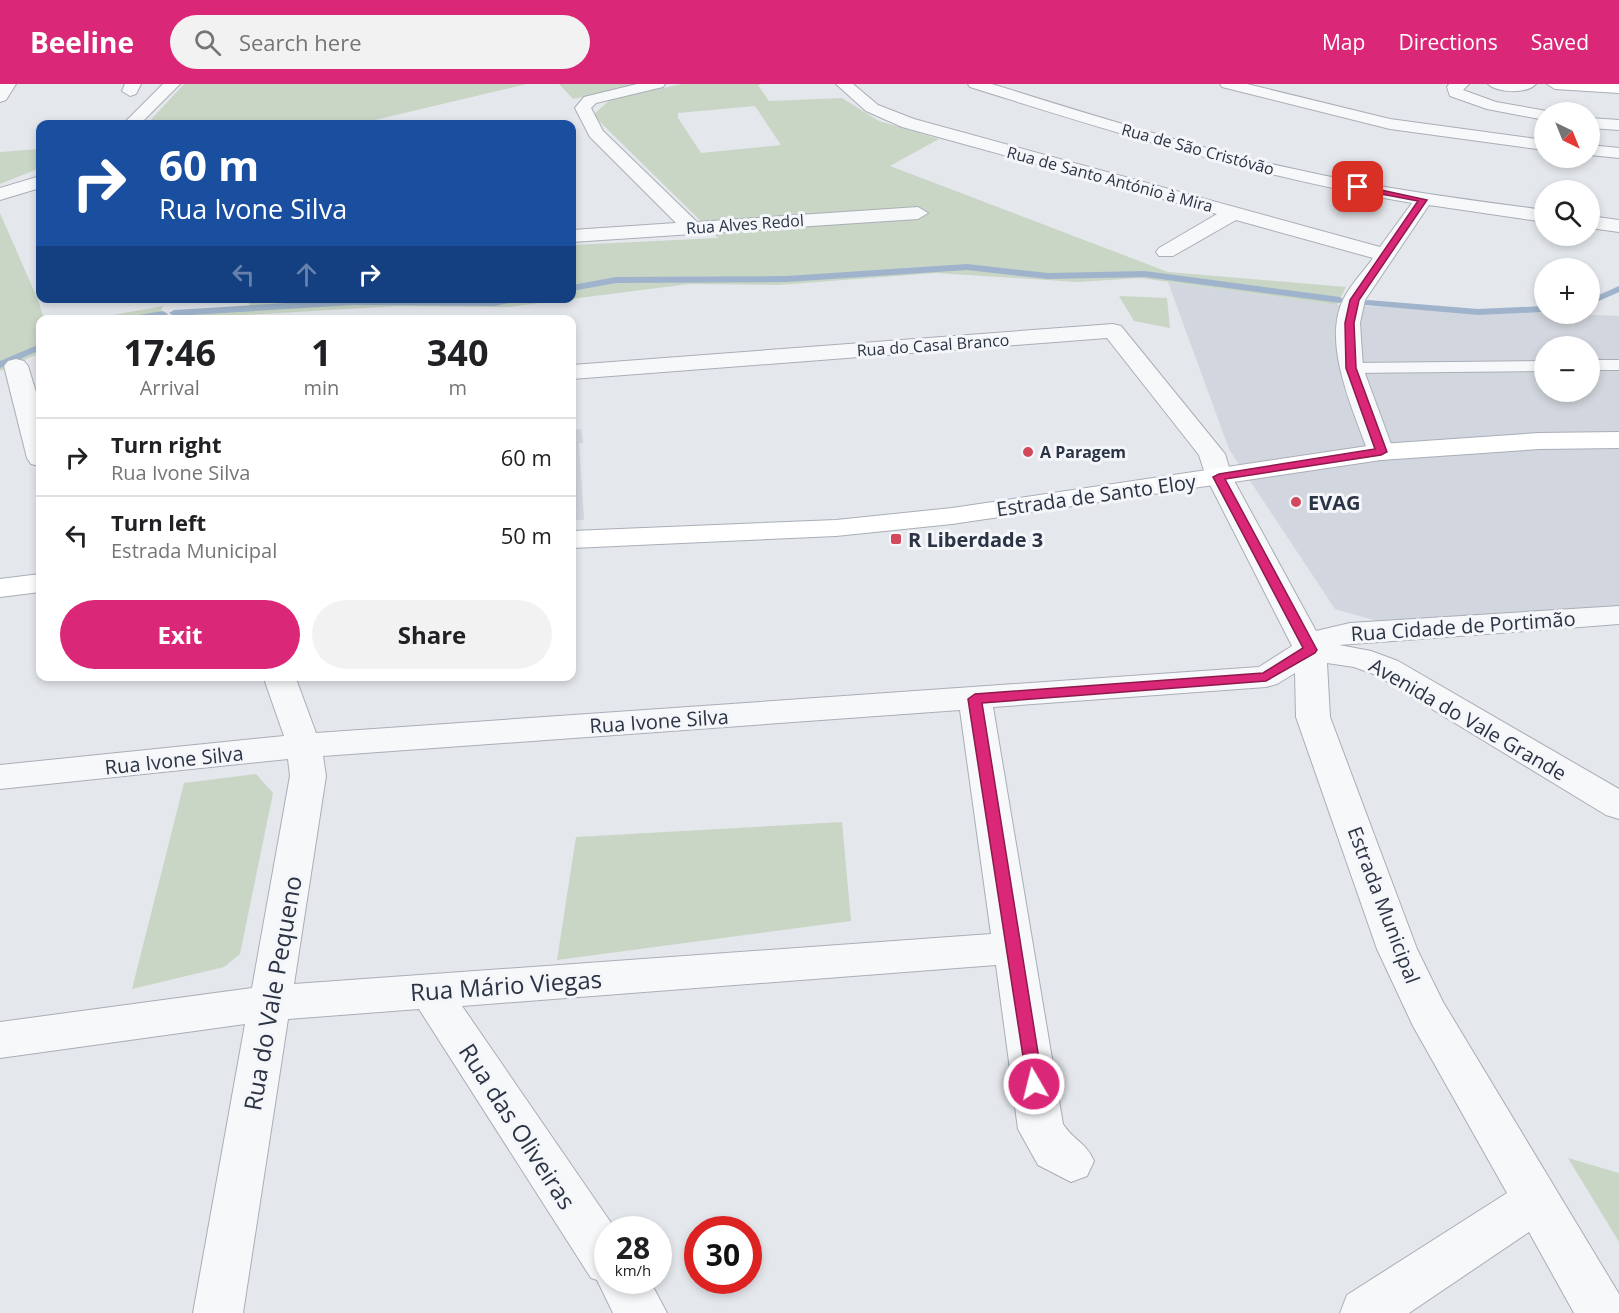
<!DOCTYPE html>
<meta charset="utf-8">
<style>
:root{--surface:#fff;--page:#f2f2f2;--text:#202124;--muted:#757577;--line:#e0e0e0;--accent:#db2777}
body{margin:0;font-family:"Open Sans",sans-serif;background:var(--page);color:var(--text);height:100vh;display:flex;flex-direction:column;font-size:22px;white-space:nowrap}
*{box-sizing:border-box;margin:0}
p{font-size:20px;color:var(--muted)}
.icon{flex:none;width:33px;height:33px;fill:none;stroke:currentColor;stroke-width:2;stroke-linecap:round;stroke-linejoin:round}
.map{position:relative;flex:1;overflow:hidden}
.sheet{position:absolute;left:36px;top:231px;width:540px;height:366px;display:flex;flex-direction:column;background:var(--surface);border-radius:12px;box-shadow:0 3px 9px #0003}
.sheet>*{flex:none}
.banner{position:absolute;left:36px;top:36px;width:540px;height:183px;border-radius:12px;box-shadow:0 3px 9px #0003;background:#1a4fa0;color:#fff;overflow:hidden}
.needle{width:39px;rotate:137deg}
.tools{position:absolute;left:1534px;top:18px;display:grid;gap:12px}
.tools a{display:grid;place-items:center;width:66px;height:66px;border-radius:50%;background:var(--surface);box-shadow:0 3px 9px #0003;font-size:30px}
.speed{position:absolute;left:594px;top:1132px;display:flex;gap:12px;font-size:30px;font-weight:700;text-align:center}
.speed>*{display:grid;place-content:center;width:78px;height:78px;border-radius:50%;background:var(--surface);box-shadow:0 3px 9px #0003;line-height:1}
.speed small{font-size:15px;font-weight:400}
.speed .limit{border:9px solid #d22;background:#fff;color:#111}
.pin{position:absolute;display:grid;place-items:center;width:51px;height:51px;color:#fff;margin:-26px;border-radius:12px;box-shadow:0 3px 9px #0006}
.me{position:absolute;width:66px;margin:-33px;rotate:352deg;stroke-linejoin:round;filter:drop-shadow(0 0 4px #0008)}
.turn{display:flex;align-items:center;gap:21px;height:126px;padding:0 24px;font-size:27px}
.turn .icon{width:78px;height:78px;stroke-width:2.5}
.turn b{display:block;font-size:42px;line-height:51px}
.lanes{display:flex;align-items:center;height:57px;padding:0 24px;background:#0003;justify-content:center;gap:30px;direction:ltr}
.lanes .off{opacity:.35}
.eta{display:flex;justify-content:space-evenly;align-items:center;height:102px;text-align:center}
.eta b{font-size:36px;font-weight:700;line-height:42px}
.primary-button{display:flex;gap:12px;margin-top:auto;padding:12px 24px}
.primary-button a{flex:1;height:69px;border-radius:36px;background:var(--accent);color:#fff;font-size:24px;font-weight:700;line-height:69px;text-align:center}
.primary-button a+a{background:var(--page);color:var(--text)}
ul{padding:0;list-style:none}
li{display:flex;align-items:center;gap:18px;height:78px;padding:0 24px;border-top:2px solid var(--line)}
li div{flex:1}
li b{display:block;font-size:22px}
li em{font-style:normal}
header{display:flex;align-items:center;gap:36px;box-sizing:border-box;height:84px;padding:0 30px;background:var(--accent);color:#fff}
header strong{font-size:28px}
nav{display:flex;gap:33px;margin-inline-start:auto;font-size:21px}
.search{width:420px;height:54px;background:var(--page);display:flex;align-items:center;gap:15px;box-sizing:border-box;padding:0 21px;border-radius:33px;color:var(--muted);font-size:22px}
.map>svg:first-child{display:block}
.built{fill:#d2d6de;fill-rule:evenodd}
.green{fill:#c9d6c5;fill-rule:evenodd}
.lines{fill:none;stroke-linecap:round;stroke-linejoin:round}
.stream{fill:#9fb4cc;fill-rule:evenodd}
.lane-casing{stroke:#a9aeb7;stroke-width:2}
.street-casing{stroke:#a9aeb7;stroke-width:2}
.secondary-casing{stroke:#a9aeb7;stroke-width:2}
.lane{fill:#f7f8fa;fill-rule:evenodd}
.street{fill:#f7f8fa;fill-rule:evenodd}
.secondary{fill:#fff;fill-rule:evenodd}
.route{fill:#db2777;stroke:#8e194d;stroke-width:1.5}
.poi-dot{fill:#d1495b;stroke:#f4f6f9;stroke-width:2}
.labels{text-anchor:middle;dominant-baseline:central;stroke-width:6;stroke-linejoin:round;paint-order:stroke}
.far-street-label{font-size:16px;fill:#2b3445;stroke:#f4f6f9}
.far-poi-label{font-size:16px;font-weight:bold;fill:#2b3445;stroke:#f4f6f9;text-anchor:start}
.street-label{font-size:20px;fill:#2b3445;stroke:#f4f6f9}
.poi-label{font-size:20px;font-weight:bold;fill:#2b3445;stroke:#f4f6f9;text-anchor:start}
.near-street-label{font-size:24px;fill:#2b3445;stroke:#f4f6f9}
</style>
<header>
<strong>Beeline</strong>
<div class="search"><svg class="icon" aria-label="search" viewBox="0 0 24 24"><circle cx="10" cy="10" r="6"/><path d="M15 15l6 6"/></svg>Search here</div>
<nav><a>Map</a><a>Directions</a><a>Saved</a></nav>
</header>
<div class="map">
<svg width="1619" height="1229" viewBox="0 0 1619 1229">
<rect width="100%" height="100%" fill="#e4e7ec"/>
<path class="built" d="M 1168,198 L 1337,221 L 1619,232 L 1619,540 L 1430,552 L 1335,525 L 1229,365 ZM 1545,262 L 1590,262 L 1590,308 L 1545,308 Z
M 581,345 L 583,359 L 579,359 L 584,436 L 572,436 L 572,346 Z"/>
<path class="green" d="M 184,0 L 527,0 L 358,40 L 147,40 Z
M 559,0 L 640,0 L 573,15 Z
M 682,0 L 762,0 L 758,1 L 769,17 L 842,14 L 879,37 L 939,55 L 890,82 L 1168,188 L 1346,203 L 1337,221 L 1140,194 L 1078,198 L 936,189 L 778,201 L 689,200 L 508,223 L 397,222 L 178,235 L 179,227 L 249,222 L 249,217 L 308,215 L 309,217 L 342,214 L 572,214 L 572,161 L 718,154 L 593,31 L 611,15 ZM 755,22 L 781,61 L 701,69 L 678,34 L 678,29 Z
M 40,65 L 40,84 L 0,100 L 0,68 Z
M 0,129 L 38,216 L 44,235 L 40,236 L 40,269 L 0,287 Z
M 1119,212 L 1167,214 L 1170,244 L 1134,237 Z
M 163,222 L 158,235 L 90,235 Z
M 256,690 L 273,709 L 240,870 L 224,883 L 132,905 L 184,699 Z
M 842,738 L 851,837 L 557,876 L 576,753 Z
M 1568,1074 L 1619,1089 L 1619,1158 Z"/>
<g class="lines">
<path class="stream" d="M 967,180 L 1048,189 L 1145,187 L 1340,213 L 1344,216 L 1340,219 L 1145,193 L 1048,195 L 967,186 L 786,198 L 616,199 L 572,207 L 572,201 L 616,193 L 786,192 Z
M 1619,202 L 1619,208 L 1590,221 L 1590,215 Z
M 507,214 L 531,214 L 495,222 L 353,221 L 174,232 L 169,229 L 174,226 L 353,215 L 495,216 Z
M 1368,216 L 1478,225 L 1545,222 L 1545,228 L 1478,231 L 1365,221 L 1365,217 Z
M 163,227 L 168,230 L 166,232 L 139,236 L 108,236 Z
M 40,260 L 40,266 L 0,284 L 0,277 Z"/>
<g class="lane-casing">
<path id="lane" d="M 1590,276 L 1619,276 L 1619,286 L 1590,286 Z
M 1545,277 L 1545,287 L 1351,289 L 1342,284 L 1351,279 Z"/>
</g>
<g class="street-casing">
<path id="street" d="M 0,0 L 16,0 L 6,16 L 0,18 Z
M 125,0 L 141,0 L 136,10 L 130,12 L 122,7 Z
M 163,0 L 180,0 L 140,40 L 123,40 Z
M 637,0 L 665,0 L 663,3 L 596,19 L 591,24 L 603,47 L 697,138 L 918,123 L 928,129 L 918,135 L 572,158 L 572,146 L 676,139 L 590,53 L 575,24 L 584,13 Z
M 836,0 L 853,0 L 878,21 L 914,35 L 1380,163 L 1412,119 C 1261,94 1116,49 970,3 L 968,0 L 992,0 C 1092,31 1192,63 1294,85 C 1377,104 1461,115 1545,126 L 1545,138 L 1429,121 L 1365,216 L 1360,239 L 1363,284 L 1394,368 L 1390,374 L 1381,376 L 1372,374 L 1368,368 C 1353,325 1322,260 1343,216 C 1350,201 1364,187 1373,174 L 1236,136 L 1173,172 L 1159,172 L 1156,168 L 1159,164 L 1217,130 L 902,43 L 866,27 Z
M 1220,0 L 1247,0 L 1390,35 L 1545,56 L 1545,66 L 1390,45 L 1222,3 Z
M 1449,0 L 1469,0 L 1463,6 L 1496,18 L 1552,28 L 1545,28 L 1545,36 L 1487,25 L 1450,12 L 1447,3 Z
M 1488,0 L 1536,0 C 1527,10 1497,9 1488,0 Z
M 1590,34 L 1619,36 L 1619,46 L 1590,44 Z
M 1590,61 L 1619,64 L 1619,74 L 1590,71 Z
M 40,92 L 40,104 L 0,116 L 0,104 Z
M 1590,132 L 1619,136 L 1619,148 L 1590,144 Z
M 1113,240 L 1121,242 L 1225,370 L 1232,393 L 1316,547 L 1350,539 L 1619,522 L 1619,540 L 1339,561 L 1371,567 L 1398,577 L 1619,705 L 1619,735 L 1606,731 L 1376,591 L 1354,583 L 1327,579 L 1330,633 L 1417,865 L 1443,918 L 1619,1210 L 1619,1229 L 1574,1229 L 1529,1148 L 1409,1229 L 1340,1229 L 1347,1211 L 1507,1109 L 1413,942 L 1377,865 L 1296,633 L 1295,589 L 1277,600 L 1266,603 L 993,623 L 1063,1040 C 1074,1057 1085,1057 1094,1077 L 1087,1092 L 1071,1098 L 1038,1081 L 1018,1045 L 996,881 L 462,922 L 616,1146 L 608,1146 L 608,1197 L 650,1197 L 667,1229 L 613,1229 L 597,1196 L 591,1194 L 419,925 L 288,935 L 243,1229 L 193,1229 L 245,940 L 0,974 L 0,938 L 252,904 L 290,692 L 288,675 L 0,705 L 0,681 L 284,652 L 263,592 L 295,592 L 316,649 L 1259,583 L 1292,562 L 1206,393 L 1199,371 L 1107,254 L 572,295 L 572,281 ZM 960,626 L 991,850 L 294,900 L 326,692 L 323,672 Z
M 16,275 L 24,277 L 28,282 L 40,321 L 40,382 L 31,380 L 27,374 L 4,282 L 8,277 Z"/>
</g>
<g class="secondary-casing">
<path id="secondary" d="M 1547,0 L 1619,0 L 1619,9 L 1555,5 Z
M 1619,348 L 1619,364 L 1539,365 L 1381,376 L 952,440 L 836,452 L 572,464 L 572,447 L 836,436 L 952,424 L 1381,360 L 1539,349 Z
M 40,490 L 40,508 L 0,513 L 0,495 Z"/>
</g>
<use href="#lane" class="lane"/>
<use href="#street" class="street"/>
<use href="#secondary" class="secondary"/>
</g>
<path class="route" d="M 1358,101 L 1427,116 L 1359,216 L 1354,239 L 1356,284 L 1387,368 L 1381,371 L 1225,395 L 1317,566 L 1315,569 L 1266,597 L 982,619 L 1043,1000 L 1041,1005 L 1034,1008 L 1028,1005 L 968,615 L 975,610 L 1263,589 L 1303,564 L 1213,393 L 1219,390 L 1375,365 L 1346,284 L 1345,239 L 1350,216 L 1418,117 L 1355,105 Z"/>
<g class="poi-dot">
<circle cx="1028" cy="368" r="6"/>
<circle cx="1296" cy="418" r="6"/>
<rect x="890" y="449" width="12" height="12" rx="3"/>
</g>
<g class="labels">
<g class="far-street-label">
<text transform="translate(1198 65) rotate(15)">Rua de São Cristóvão</text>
<text transform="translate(1110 95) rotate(15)">Rua de Santo António à Mira</text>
<text transform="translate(745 140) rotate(-4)">Rua Alves Redol</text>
<text transform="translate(933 261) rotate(-4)">Rua do Casal Branco</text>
</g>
<g class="far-poi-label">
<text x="1040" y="368">A Paragem</text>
</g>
<g class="street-label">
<text transform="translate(1096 411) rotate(-8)">Estrada de Santo Eloy</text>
<text transform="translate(1463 542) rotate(-4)">Rua Cidade de Portimão</text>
<text transform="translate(1468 635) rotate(30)">Avenida do Vale Grande</text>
<text transform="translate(659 637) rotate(-4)">Rua Ivone Silva</text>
<text transform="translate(174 676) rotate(-6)">Rua Ivone Silva</text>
<text transform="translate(1384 821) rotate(69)">Estrada Municipal</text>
</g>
<g class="poi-label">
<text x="1308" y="418">EVAG</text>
<text x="908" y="455">R Liberdade 3</text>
</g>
<g class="near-street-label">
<text transform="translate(506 901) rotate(-4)">Rua Mário Viegas</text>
<text transform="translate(272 909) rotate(-80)">Rua do Vale Pequeno</text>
<text transform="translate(518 1042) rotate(57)">Rua das Oliveiras</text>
</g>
</g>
</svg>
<div class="tools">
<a><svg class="needle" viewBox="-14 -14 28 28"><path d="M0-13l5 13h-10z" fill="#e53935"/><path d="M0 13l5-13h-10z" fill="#757577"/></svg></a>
<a><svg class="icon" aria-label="search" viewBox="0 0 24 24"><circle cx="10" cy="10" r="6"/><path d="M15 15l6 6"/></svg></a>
<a>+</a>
<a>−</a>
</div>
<div class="speed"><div>28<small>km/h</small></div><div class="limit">30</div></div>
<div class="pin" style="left:1358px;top:103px;background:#d93025"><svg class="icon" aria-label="arrive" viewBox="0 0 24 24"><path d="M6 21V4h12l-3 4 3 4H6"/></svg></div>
<svg class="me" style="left:1034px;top:1000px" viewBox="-20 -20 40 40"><circle r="17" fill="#db2777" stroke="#fff" stroke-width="3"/><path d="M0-11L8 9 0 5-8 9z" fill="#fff"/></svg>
<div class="banner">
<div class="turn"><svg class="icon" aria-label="right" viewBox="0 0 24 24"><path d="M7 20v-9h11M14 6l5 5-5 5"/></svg><div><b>60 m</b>Rua Ivone Silva</div></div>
<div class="lanes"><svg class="icon off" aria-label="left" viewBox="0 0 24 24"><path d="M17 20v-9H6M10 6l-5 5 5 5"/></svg><svg class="icon off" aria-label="ahead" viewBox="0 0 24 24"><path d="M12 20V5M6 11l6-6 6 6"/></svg><svg class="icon" aria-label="right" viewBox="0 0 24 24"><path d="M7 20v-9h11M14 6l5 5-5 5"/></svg></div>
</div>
<section class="sheet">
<div class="eta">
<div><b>17:46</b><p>Arrival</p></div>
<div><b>1</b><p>min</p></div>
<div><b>340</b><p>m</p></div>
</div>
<ul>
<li><svg class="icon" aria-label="right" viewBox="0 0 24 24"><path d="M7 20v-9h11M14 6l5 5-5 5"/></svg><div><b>Turn right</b><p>Rua Ivone Silva</p></div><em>60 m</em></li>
<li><svg class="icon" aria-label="left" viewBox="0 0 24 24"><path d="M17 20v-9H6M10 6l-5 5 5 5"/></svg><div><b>Turn left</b><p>Estrada Municipal</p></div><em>50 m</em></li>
</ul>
<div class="primary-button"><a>Exit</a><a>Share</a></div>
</section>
</div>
